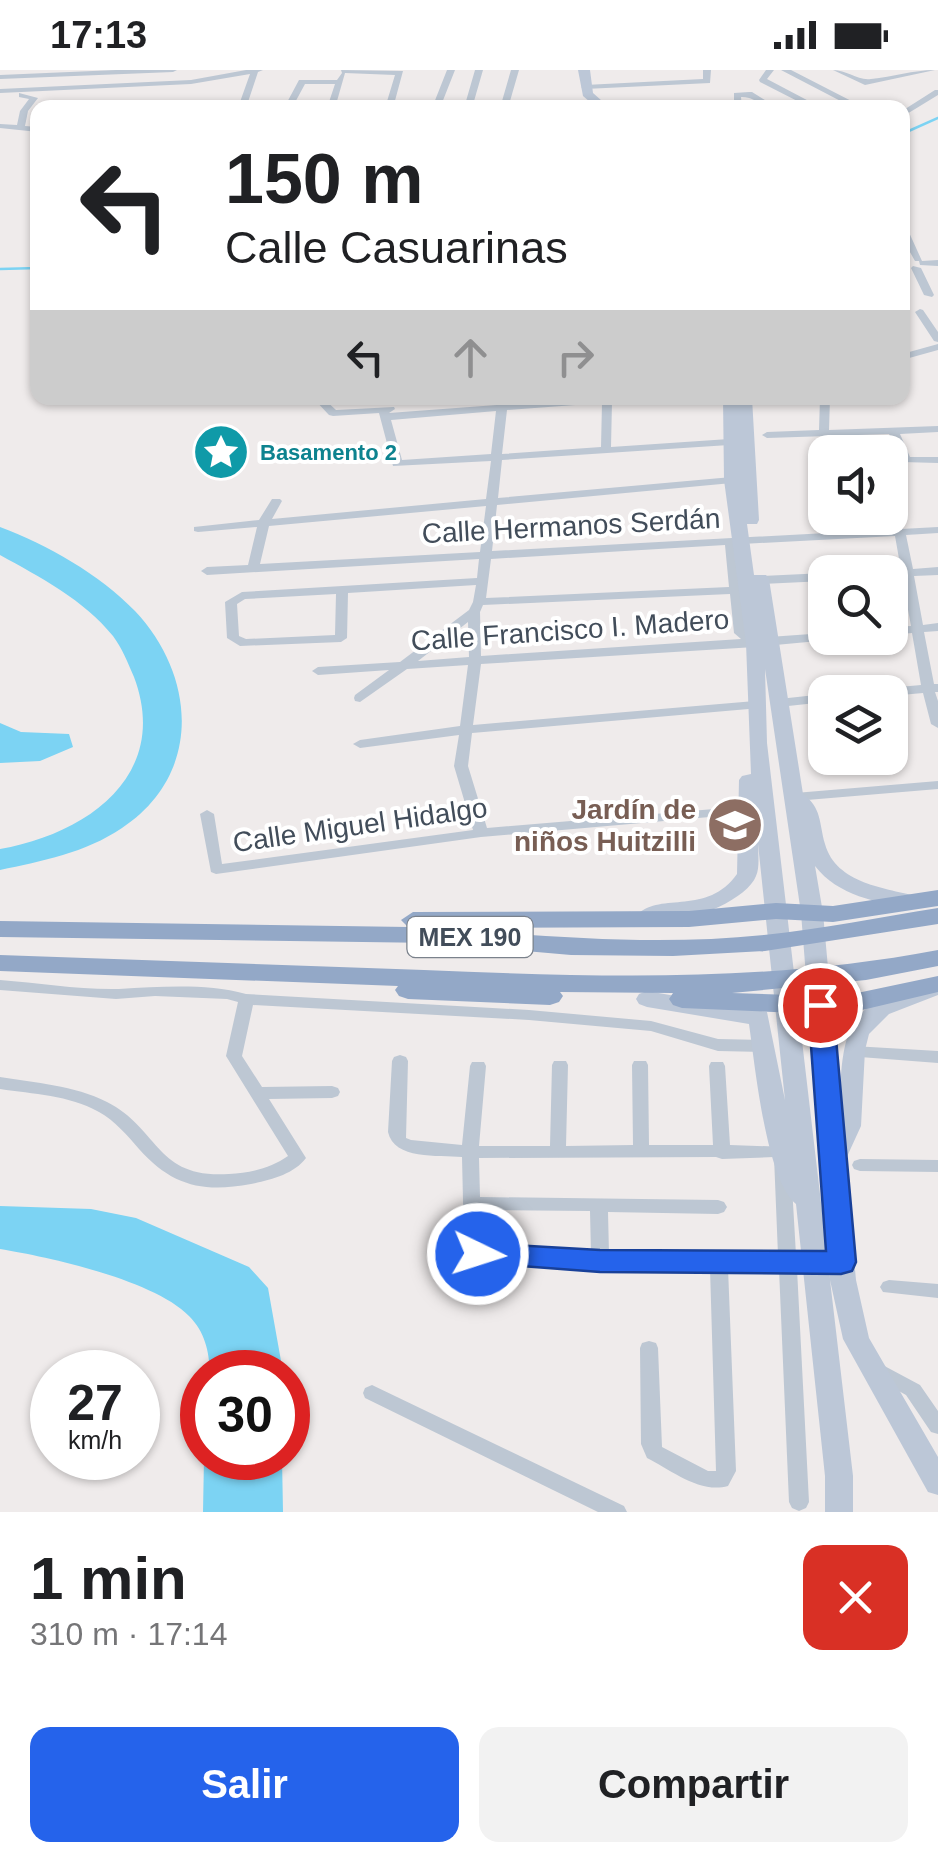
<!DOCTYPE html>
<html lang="es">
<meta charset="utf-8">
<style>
:root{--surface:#fff;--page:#f2f2f2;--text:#202124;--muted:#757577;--accent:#2563eb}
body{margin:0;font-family:Arial,sans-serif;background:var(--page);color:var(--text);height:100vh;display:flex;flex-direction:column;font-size:38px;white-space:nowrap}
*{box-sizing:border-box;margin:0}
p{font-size:32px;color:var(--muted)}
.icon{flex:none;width:55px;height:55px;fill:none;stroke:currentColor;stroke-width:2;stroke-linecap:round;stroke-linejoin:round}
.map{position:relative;height:1442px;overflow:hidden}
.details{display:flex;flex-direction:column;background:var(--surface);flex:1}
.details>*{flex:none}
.top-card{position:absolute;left:30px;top:30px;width:880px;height:305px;border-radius:20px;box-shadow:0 2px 8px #0004;background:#fff;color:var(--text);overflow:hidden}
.fabs{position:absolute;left:808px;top:365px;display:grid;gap:20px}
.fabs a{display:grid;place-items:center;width:100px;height:100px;border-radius:20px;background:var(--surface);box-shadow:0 2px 8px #0004;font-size:50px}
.speed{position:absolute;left:30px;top:1280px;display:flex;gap:20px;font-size:50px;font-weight:700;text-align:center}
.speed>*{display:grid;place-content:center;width:130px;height:130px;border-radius:50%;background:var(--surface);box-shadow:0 2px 8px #0004;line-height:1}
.speed small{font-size:25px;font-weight:400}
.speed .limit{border:15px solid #d22;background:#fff;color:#111}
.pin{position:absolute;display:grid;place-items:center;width:85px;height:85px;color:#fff;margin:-42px;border:5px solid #fff;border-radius:50%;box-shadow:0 2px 10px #0007}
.me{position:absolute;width:110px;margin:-55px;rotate:94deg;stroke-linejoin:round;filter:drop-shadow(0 0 8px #0008)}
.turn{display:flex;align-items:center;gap:35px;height:210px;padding:0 30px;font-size:45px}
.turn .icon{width:130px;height:130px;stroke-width:2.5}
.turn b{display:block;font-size:70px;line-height:85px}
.lanes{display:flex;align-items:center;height:95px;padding:0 30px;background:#0003;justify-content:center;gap:50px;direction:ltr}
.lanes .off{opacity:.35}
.round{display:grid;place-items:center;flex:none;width:105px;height:105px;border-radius:20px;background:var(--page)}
.head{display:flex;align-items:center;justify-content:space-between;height:170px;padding:0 30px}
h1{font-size:60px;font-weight:800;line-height:75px}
.button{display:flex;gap:20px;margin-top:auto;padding:20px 30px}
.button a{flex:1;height:115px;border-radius:20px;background:var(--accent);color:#fff;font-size:40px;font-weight:800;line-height:115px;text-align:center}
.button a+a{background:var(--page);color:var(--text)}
.status{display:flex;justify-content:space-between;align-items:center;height:70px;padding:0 50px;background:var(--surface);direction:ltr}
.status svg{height:28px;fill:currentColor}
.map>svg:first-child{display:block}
.water{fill:#7cd3f3}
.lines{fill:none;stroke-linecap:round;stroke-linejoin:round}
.stream{stroke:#7cd3f3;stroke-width:2.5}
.minor{fill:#bdc7d3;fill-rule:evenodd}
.secondary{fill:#bcc7d7;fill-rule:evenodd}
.trunk{fill:#93a8c7;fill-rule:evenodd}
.route{fill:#2563eb;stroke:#184099;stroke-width:2.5}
.labels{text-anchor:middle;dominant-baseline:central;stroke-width:8;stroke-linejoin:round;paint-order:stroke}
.far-culture-label{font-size:22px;font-weight:bold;fill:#0d838f;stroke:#fff;text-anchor:start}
.shield{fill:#fff;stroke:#7b828c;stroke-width:2.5}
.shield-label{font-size:25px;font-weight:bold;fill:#424d5a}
.street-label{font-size:28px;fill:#424d5a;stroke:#fff}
.education-label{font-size:28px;font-weight:bold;fill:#785e54;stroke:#fff;text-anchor:end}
</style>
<div class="status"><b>17:13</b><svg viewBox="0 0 49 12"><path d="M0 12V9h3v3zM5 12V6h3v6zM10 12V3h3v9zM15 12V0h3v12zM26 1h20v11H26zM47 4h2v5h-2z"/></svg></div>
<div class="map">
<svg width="938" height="1442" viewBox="0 0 938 1442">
<rect width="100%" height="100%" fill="#efebeb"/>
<path class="water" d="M 0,457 C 48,475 99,504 135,541 C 197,607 202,705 122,758 C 85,783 42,791 0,800 L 0,779 C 87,764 171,705 134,607 C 128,593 122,578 113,566 C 84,530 40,507 0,485 Z
M 0,653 L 21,662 L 69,664 L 73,677 L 40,691 L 0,693 Z
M 0,1136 L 91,1139 L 136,1148 L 249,1197 L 268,1218 L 283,1302 L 210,1302 C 209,1281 205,1262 189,1246 C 154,1210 49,1187 0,1179 Z
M 204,1388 L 282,1388 L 283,1442 L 203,1442 Z"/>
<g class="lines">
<path class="stream" d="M 902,64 L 938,48
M 0,199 L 38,198"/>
<path class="minor" d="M 116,0 L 177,0 L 173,2 L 0,9 L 0,5 Z
M 246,0 L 263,0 L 258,2 L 246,38 L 102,38 L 106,36 L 240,32 L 250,4 L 191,14 L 0,23 L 0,19 L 191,10 Z
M 341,0 L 403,1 L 393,38 L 385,38 L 395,5 L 345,3 L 335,38 L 327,38 L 335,14 L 305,14 L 292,38 L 284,38 L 299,10 L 337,10 L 342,3 Z
M 447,0 L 455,0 L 440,38 L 432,38 Z
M 475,0 L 483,0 L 472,38 L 464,38 Z
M 511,0 L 519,0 L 508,38 L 500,38 Z
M 703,0 L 711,0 L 710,13 L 585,19 L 581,17 L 585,15 L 703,9 Z
M 766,0 L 774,0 L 767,9 L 822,38 L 811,38 L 760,12 L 759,10 Z
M 781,0 L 791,0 L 865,38 L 854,38 Z
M 833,0 C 847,0 858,11 871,9 C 893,7 913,0 935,0 L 865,15 Z
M 935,20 L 938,20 L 938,25 L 902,47 L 902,41 Z
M 749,22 L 752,22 L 778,38 C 763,38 754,26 741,27 L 742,38 L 734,38 L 734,23 Z
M 19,23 L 38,28 L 28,41 L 25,56 L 38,57 L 38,62 L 0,58 L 0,54 L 17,55 L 20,41 L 29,29 L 19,27 Z
M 902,155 L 907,158 L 922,191 L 938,190 L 938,196 L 920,195 L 919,191 L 915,191 L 902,168 Z
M 913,196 L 921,198 L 934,225 L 932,227 L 924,225 L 911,198 Z
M 920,239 L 923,240 L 938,262 L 938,272 L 934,271 L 915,242 Z
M 938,274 L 938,280 L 902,290 L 902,284 Z
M 313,328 L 323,328 L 336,340 L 394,337 L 395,339 L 389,343 L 588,328 L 626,328 L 625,330 L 612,332 L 611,377 L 729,369 L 734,372 L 729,375 L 502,390 L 498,428 L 732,407 L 738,410 L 732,413 L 497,435 L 492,481 L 938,457 L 938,463 L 906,465 L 913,499 L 938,497 L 938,505 L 914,506 L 923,555 L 938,553 L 938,561 L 924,562 L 934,614 L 938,614 L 938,622 L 935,622 L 938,631 L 938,658 L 931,654 L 923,623 L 890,626 L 890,622 L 882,622 L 888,618 L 921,615 L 912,563 L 890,565 L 890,557 L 911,556 L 902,507 L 890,508 L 890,502 L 885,502 L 901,500 L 895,466 L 742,474 L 737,477 L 746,561 L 756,568 L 825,563 L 825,568 L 831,568 L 829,570 L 755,577 L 481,594 L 473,655 L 755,631 L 760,632 L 762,635 L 760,638 L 472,663 L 468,696 L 487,758 L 750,736 L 755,737 L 757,740 L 755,743 L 481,767 L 216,804 L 211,802 L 200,744 L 207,740 L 214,744 L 222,794 L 473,760 L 454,696 L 459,665 L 360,678 L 353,674 L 360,670 L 460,656 L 468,595 L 407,599 L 360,632 L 355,631 L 354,628 L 355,625 L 389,600 L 318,605 L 312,601 L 318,597 L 400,592 L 469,540 L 473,532 L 476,515 L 348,523 L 347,568 L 341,572 L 240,576 L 227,568 L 225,532 L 242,522 L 477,508 L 479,489 L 207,505 L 201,501 L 207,497 L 248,495 L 257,457 L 198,462 L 194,461 L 194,457 L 259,450 L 272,429 L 280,429 L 282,431 L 272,449 L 486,429 L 491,391 L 393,396 L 379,343 L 333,346 L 329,345 ZM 602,333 L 601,377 L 502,384 L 507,340 ZM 496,341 L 491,384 L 402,390 L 391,350 ZM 486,436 L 480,482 L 260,494 L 269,456 ZM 725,475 L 729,517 L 486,528 L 491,489 ZM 336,524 L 335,565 L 246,569 L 239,566 L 237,534 L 245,529 ZM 730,524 L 734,563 L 741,569 L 481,586 L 480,542 L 483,535 ZM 468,552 L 469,587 L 418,591 Z
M 820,328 L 830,328 L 829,360 L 938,356 L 938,362 L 900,364 L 910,387 L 938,387 L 938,393 L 902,392 L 889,364 L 767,368 L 762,365 L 767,362 L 819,360 Z
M 825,503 L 825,511 L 760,514 L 754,510 L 760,506 Z
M 825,624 L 825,632 L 779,637 L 772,633 L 779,629 Z
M 938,711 L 938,719 L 795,731 L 788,727 L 795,723 Z
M 0,910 C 39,913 80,920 119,919 C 161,917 205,913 246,924 L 529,940 L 651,951 L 718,969 L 765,970 L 771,972 L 773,976 L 771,980 L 765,982 L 718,981 L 651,961 L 529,950 L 253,935 L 242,986 L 262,1017 L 332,1016 L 338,1018 L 340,1022 L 338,1026 L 332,1028 L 269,1029 L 306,1088 C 294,1104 271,1110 251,1114 C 203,1123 172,1116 139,1079 C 127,1065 115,1051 99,1042 C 69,1025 33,1024 0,1019 L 0,1007 C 35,1013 74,1015 107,1032 C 160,1059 155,1109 229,1104 C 250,1103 271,1098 288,1086 L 226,986 L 238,932 L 227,929 L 155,926 L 116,929 L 0,920 Z
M 853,976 L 938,981 L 938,993 L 847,986 L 845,982 L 847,978 Z
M 400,985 L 406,987 L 408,991 L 406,1068 L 411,1070 L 462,1075 L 470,996 L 472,992 L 484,992 L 486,996 L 479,1076 L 550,1076 L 552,995 L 554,991 L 566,991 L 568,995 L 566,1076 L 633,1075 L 632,995 L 634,991 L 646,991 L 648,995 L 649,1075 L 713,1075 L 709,996 L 711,992 L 723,992 L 725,996 L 730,1075 L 788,1077 L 790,1081 L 796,1185 L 822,1187 L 825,1192 L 822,1197 L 797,1199 L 809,1432 L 806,1438 L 799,1441 L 792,1438 L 789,1432 L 779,1199 L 728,1198 L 736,1401 L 728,1416 C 700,1424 671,1400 647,1388 L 641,1374 L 640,1278 L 642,1273 L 649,1271 L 656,1273 L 658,1278 L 662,1377 L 708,1401 L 716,1401 L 710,1198 L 600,1198 L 472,1189 L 464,1175 L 462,1087 C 438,1085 394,1090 388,1062 L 392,991 L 394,987 ZM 716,1087 L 722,1089 L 774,1087 L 778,1185 L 726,1185 L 719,1182 L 712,1185 L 609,1184 L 608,1142 L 718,1144 L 724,1142 L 727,1137 L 724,1132 L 718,1130 L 480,1127 L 479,1088 ZM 480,1140 L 590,1141 L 591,1184 L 483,1177 Z
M 860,1089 L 938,1090 L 938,1102 L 860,1101 L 854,1099 L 852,1095 L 854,1091 Z
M 889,1210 L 938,1214 L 938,1228 L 883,1222 L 880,1217 L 883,1212 Z
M 877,1292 L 920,1315 L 938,1341 L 938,1364 L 931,1362 L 906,1325 L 870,1305 L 868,1300 L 870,1295 Z
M 372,1315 L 624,1436 L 627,1442 L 598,1442 L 365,1328 L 363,1323 L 365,1318 Z"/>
<path class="secondary" d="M 578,0 L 590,0 L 593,23 L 610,38 L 597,38 L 583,26 Z
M 723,328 L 752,328 L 759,450 L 757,454 L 747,454 L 754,505 L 766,505 L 769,509 L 803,724 C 822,738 819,753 825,774 C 836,814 886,818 920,827 L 923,832 L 912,839 C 877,832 838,826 815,796 L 823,843 L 840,1029 C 842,943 857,932 938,909 L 938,925 L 889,944 L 869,964 L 865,980 L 861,1056 L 845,1091 L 856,1210 L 869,1268 L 938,1387 L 938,1425 L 928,1422 L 843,1269 L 830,1210 L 853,1406 L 853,1442 L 825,1442 L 825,1406 L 796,1134 C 766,1110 755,995 749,954 L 647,937 L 639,934 L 636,929 L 639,924 L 647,921 L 767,942 L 785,1030 L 758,774 C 758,783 760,797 756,806 C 745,835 660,866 638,844 C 661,822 707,846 737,804 L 739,710 L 742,706 L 751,704 L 746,573 L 724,410 ZM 765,599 L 801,843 L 830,1209 L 767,673 Z"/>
<path class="trunk" d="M 938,820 L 938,836 L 833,852 L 776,849 L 689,857 L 444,858 C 551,867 657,876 764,865 C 822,859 880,847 938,838 L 938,854 L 765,881 L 673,886 L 571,885 L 435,873 L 0,867 L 0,851 L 408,857 L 401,850 L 413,842 L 689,841 L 776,833 L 833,836 Z
M 938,880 L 938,896 L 866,910 L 732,923 L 821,926 L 862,922 L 938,906 L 938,922 L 862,940 L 821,944 L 682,938 L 673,935 L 669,929 L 673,923 L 560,922 L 563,926 L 559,932 L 550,935 L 408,929 L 399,926 L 395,920 L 398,916 L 0,901 L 0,885 C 141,890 283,895 424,900 C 600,907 764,913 938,880 Z"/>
</g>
<path class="route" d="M 820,926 L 833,935 L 856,1192 L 852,1201 L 841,1204 L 600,1202 L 467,1192 L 463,1184 L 467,1177 L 478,1173 L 600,1180 L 826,1181 L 808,935 Z"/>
<defs>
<g id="sight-disc" transform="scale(2.875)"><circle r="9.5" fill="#0f9aa8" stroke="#fff"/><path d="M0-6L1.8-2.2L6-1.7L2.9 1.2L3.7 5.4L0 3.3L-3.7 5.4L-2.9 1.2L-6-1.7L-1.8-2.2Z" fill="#fff"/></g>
<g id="school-disc" transform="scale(2.875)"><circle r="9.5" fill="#8d6e63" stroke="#fff"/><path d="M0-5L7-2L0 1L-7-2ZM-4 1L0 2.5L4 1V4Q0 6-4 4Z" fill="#fff"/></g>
</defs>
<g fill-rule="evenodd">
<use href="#sight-disc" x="221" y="382"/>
<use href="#school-disc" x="735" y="755"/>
</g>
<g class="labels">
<g class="far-culture-label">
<text x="260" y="382">Basamento 2</text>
</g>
<rect class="shield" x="407.5" y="847" width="125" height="40" rx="8"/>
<g class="shield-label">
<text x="470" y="867">MEX 190</text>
</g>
<g class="street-label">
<text transform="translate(571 456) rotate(-3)">Calle Hermanos Serdán</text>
<text transform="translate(570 560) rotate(-4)">Calle Francisco I. Madero</text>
<text transform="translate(360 755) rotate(-8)">Calle Miguel Hidalgo</text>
</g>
<g class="education-label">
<text x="696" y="739">Jardín de<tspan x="696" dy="32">niños Huitzilli</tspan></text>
</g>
</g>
</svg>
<div class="fabs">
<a><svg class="icon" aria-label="sound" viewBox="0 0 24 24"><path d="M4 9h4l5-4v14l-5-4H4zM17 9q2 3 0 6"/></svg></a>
<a><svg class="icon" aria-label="search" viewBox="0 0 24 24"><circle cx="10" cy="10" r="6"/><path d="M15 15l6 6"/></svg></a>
<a><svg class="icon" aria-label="layers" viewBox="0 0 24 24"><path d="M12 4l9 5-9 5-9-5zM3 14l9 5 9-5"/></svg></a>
</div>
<div class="speed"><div>27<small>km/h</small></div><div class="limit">30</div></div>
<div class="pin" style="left:820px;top:935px;background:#d93025"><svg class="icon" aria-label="arrive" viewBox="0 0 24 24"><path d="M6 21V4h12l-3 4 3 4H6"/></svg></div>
<svg class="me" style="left:478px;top:1184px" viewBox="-20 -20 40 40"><circle r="17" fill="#2563eb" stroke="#fff" stroke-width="3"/><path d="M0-11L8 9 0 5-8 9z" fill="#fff"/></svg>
<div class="top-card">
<div class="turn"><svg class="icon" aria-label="left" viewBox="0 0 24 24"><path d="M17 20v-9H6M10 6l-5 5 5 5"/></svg><div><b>150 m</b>Calle Casuarinas</div></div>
<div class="lanes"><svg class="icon" aria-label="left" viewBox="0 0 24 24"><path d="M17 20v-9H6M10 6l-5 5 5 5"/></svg><svg class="icon off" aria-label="ahead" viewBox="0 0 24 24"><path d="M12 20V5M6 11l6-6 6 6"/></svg><svg class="icon off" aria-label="right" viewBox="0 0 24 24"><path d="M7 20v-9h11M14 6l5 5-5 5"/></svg></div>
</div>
</div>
<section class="details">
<div class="head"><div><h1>1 min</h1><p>310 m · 17:14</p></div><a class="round" style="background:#d93025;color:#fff"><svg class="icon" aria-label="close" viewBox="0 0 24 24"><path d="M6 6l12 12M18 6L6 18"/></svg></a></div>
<div class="button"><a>Salir</a><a>Compartir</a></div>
</section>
